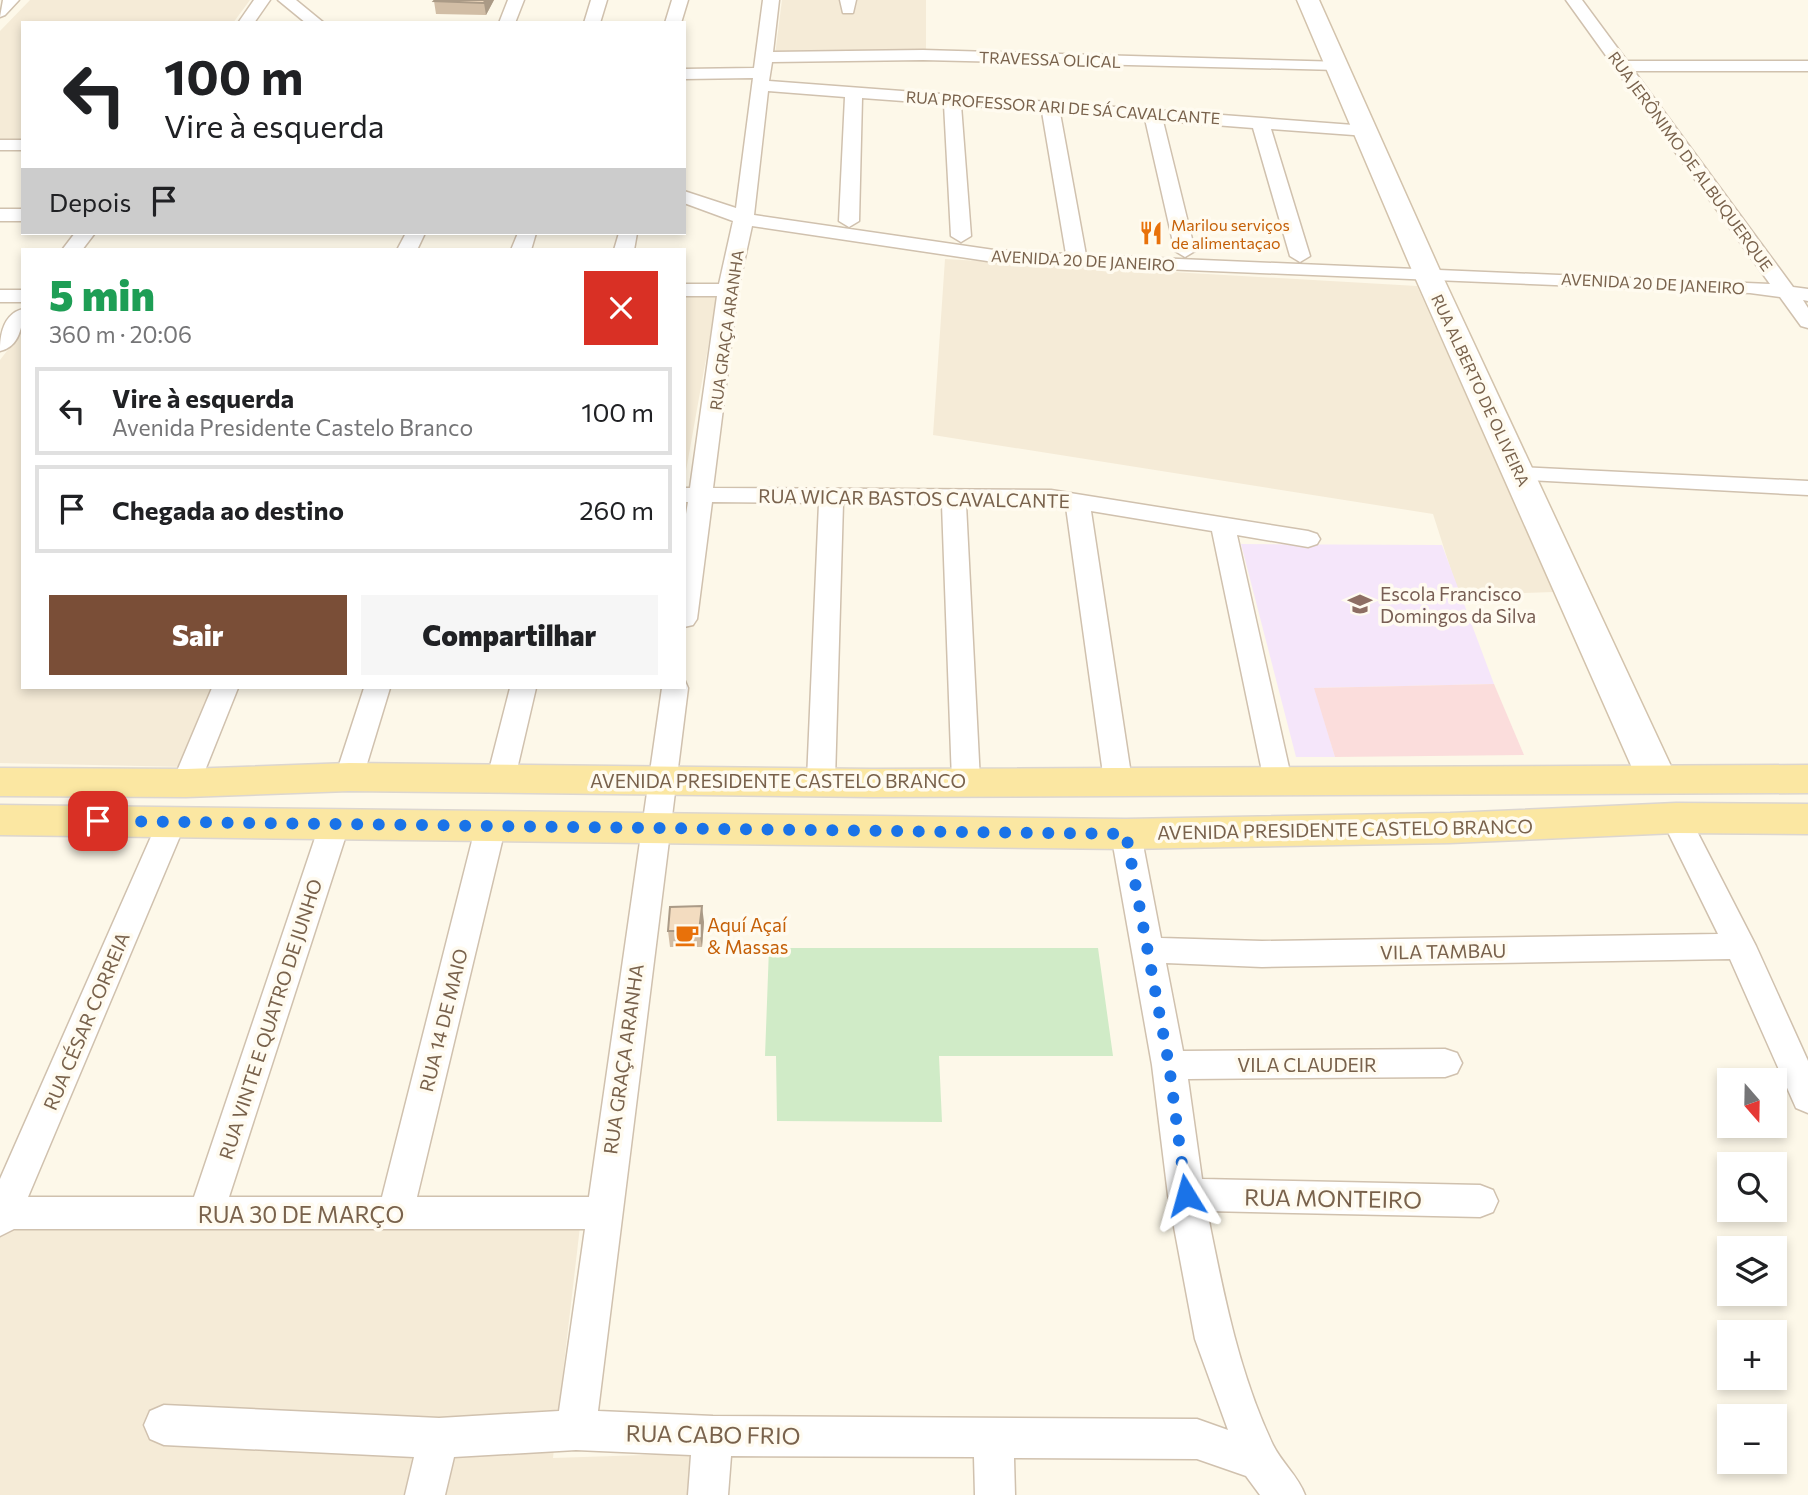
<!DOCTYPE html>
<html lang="pt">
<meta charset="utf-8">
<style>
:root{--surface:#fff;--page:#f6f6f6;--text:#202124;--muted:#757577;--line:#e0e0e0;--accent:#7a4e37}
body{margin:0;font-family:Commissioner,sans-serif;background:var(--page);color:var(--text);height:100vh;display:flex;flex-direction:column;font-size:26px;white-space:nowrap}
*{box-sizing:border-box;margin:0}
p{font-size:23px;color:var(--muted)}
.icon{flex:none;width:38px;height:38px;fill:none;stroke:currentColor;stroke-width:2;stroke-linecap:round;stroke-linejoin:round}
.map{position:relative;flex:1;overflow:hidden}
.details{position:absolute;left:21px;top:248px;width:665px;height:441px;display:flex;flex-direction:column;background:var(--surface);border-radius:0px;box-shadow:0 4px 10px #0003}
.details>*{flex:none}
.hud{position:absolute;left:21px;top:21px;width:665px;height:214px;border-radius:0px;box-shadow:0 4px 10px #0003;background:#fff;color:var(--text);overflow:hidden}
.needle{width:46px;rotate:160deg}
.tools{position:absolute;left:1717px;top:1068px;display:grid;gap:14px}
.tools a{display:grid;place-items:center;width:70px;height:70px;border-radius:0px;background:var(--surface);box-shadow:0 4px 10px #0003;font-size:35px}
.pin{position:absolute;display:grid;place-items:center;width:60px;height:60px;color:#fff;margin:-30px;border-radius:14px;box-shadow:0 4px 10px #0006}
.me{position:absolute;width:77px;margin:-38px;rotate:352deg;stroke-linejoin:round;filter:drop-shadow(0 0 5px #0008)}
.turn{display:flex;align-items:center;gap:24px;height:147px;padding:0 28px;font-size:32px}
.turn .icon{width:91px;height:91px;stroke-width:2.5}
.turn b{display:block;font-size:49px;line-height:60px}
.then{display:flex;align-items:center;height:66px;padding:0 28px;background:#0003;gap:14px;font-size:26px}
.round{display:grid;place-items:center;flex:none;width:74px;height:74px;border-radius:0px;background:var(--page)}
.overview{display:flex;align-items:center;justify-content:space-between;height:119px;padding:0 28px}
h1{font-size:42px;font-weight:800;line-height:52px;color:#1e9e55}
.primary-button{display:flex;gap:14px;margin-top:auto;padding:14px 28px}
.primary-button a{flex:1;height:80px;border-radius:0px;background:var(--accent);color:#fff;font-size:28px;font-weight:800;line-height:80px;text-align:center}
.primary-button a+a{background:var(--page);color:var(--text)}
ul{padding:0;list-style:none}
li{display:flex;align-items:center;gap:21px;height:88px;margin:0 14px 10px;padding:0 14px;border:4px solid var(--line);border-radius:0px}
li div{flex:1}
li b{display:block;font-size:26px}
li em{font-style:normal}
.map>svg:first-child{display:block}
.residential{fill:#f5ebd7}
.education{fill:#f5e6fa}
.medical{fill:#fbdddc}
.green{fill:#d0ebc7}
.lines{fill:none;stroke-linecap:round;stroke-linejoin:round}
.street-casing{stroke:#d0c1ae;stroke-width:3}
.secondary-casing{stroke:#d3c3ac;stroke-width:3}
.primary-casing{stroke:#dcd6d0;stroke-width:3}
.street{fill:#fff;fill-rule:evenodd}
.secondary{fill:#fff;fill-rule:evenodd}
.primary{fill:#fbe7a2;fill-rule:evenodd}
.wall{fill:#d1bda5}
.shaded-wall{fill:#aa9a86}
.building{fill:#f3dcc0;stroke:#aa9a86;stroke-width:2}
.route{stroke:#1a73e8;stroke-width:12;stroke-dasharray:0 21.6}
.labels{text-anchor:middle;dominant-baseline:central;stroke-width:7;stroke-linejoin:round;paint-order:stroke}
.far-street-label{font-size:16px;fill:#79624c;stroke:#fffbf0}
.far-food-label{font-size:16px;fill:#c56008;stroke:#fffbf0;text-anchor:start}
.street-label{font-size:19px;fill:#79624c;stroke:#fffbf0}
.education-label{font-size:19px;fill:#785e54;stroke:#fffbf0;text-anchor:start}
.food-label{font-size:19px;fill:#c56008;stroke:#fffbf0;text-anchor:start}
.near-street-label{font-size:23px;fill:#79624c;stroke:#fffbf0}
</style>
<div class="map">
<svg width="1808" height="1495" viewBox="0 0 1808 1495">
<rect width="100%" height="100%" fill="#fdf8e9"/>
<path class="residential" d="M 30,0 L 250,0 L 233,23 L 23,23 L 23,139 L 0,139 L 0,31 Z
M 782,0 L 926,0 L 926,53 L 775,55 Z
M 945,259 L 1417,286 L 1554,592 L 1459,595 L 1433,514 L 933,435 Z
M 717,296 L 717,297 L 684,482 L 684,297 Z
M 23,330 L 23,688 L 220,688 L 188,767 L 0,763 L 0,360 Z
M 0,1213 L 581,1218 L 553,1458 L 705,1453 L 700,1495 L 0,1495 Z"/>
<path class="education" d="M 1241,544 L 1442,545 L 1494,684 L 1315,688 L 1335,757 L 1296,757 Z"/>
<path class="medical" d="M 1494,684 L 1524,755 L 1335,757 L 1314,688 Z"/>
<path class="green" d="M 769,948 L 1098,948 L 1113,1056 L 939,1056 L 942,1122 L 777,1121 L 776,1056 L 765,1056 Z"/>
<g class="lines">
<g class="street-casing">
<path id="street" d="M 3,0 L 19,0 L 5,15 L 0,17 Z
M 254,0 L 270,0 L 254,23 L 238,23 Z
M 278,0 L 296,0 L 324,23 L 306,23 Z
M 508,0 L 524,0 L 515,23 L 499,23 Z
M 591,0 L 607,0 L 600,23 L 584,23 Z
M 672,0 L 688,0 L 681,23 L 665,23 Z
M 763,0 L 779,0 L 773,52 L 923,50 L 1344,62 L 1346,65 L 1338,70 L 923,60 L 772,62 L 769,81 L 1367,126 L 1376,131 L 1367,136 L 1271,129 L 1310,256 L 1300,262 L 1290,256 L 1253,128 L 1163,121 L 1195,251 L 1185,257 L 1175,251 L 1145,119 L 1060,113 L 1086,255 L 1770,284 L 1566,0 L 1582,0 L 1627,61 L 1808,61 L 1808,71 L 1634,71 L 1793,287 L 1808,289 L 1808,301 L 1803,300 L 1808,308 L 1808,328 L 1801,326 L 1780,297 L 1750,293 L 994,262 L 752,226 L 738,290 L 713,488 L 1051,490 L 1308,531 L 1317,534 L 1320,539 L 1317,544 L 1308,547 L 1237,535 L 1292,781 L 1288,788 L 1278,791 L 1268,788 L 1264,781 L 1212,531 L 1091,511 L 1132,781 L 1128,788 L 1118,791 L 1108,788 L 1104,781 L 1066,507 L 966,504 L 980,781 L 976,788 L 966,791 L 956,788 L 952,781 L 942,504 L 843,503 L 835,780 L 831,787 L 821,790 L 811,787 L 807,780 L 819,503 L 712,502 L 697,619 L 693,625 L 684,627 L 684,526 L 688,502 L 684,502 L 684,488 L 690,488 L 717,296 L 684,296 L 684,284 L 719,284 L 733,221 L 684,203 L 684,191 L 736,208 L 753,78 L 684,79 L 684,69 L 754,68 ZM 768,91 L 845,97 L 839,221 L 849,227 L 859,221 L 862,98 L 944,104 L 951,236 L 961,242 L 971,236 L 961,105 L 1042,112 L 1066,254 L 994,250 L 754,215 Z
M 840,0 L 856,0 L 853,13 L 843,13 Z
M 0,140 L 23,140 L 23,150 L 0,150 Z
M 0,209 L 23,209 L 23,221 L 0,221 Z
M 75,233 L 95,233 L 82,250 L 62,250 Z
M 406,233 L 425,233 L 417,250 L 397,250 Z
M 518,233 L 536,233 L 531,250 L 511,250 Z
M 619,233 L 637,233 L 634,250 L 614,250 Z
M 0,290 L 23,290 L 23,302 L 0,302 Z
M 23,309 C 23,326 19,347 0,351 C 0,335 3,314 23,309 Z
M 1520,467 L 1808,481 L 1808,495 L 1512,479 L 1508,474 L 1512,469 Z
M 685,681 L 688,688 L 598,1411 L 713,1416 L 1197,1419 L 1228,1430 L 1195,1339 L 1168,1195 L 1152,1065 L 1111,834 L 1116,826 L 1126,823 L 1136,826 L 1141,834 L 1161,938 L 1262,941 L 1718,934 L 1661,818 L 1666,810 L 1676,807 L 1686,810 L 1756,946 L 1808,1061 L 1808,1113 L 1796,1108 L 1730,959 L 1262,967 L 1166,963 L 1183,1051 L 1445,1049 L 1457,1053 L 1462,1063 L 1457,1073 L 1445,1077 L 1188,1079 L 1202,1179 L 1480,1185 L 1493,1190 L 1498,1201 L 1493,1212 L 1480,1217 L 1207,1211 C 1223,1291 1238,1371 1273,1445 C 1282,1463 1298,1476 1305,1495 L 1260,1495 L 1246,1476 L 1197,1459 L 1014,1458 L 1015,1495 L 975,1495 L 974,1457 L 731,1456 L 728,1495 L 688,1495 L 691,1455 L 576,1450 L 454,1457 L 445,1495 L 405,1495 L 414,1457 L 164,1445 L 150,1439 L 144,1425 L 150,1411 L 164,1405 L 439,1418 L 559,1411 L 585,1229 L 14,1229 L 0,1236 L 0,1179 L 161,814 L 171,811 L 181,814 L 186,822 L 28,1197 L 194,1197 L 319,826 L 324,818 L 334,815 L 344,818 L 349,826 L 229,1197 L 382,1197 L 476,825 L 481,817 L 491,814 L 501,817 L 506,825 L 417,1197 L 589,1197 L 662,688 L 684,688 Z
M 212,688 L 238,688 L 200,783 L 196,790 L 186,793 L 176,790 L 172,783 Z
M 364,688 L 390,688 L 363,777 L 359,784 L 349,787 L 339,784 L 335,777 Z
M 510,688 L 536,688 L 515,778 L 511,785 L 501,788 L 491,785 L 487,778 Z"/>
</g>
<g class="secondary-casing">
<path id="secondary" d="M 1297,0 L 1319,0 L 1442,275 L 1677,779 L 1671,789 L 1657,793 L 1643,789 L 1637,779 L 1414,275 Z"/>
</g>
<g class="primary-casing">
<path id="primary" d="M 349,763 L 872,769 L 1808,765 L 1808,793 L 872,797 L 349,791 L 186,797 L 0,796 L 0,768 L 186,769 Z
M 1676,803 L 1808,804 L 1808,834 L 1676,833 L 1450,843 L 1126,849 L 0,835 L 0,805 L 1126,819 L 1450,813 Z"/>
</g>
<use href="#street" class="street"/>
<use href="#secondary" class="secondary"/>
<use href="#primary" class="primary"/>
</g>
<path class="wall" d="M 435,0 L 494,0 L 486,15 L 436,14 L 434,1 Z
M 704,922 L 702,947 L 670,947 L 668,931 Z"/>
<path class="shaded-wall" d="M 485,0 L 494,0 L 486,15 L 484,3 Z
M 702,906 L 704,922 L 702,947 L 699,931 Z"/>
<path class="building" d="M 435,0 L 485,0 L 484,3 L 434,1 Z
M 702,906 L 699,931 L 668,931 L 670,907 Z"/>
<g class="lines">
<path class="route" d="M 98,821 L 1126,834 L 1169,1065 L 1186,1195"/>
</g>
<defs>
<g id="restaurant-bare" transform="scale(1.89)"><path d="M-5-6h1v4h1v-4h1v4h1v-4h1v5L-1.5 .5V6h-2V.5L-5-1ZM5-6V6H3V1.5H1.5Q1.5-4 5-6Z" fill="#e8710a" stroke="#fffbf0" stroke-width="2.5" paint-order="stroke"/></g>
<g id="school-bare" transform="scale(1.89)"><path d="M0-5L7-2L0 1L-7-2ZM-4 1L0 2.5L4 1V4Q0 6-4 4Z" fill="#8d6e63" stroke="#fffbf0" stroke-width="2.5" paint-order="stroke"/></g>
<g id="cafe-bare" transform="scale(1.89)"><path d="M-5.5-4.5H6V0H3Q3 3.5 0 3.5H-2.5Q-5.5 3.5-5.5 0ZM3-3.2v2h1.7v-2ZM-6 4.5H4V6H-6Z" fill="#e8710a" stroke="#fffbf0" stroke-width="2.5" paint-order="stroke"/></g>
</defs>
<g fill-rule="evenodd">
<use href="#restaurant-bare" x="1151" y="233"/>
<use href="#school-bare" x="1360" y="604"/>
<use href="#cafe-bare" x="687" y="935"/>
</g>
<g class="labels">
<g class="far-street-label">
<text transform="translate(1050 59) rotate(2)">TRAVESSA OLICAL</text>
<text transform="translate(1063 107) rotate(4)">RUA PROFESSOR ARI DE SÁ CAVALCANTE</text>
<text transform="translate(1691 161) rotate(54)">RUA JERÔNIMO DE ALBUQUERQUE</text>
<text transform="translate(1083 260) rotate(3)">AVENIDA 20 DE JANEIRO</text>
<text transform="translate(1653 283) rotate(3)">AVENIDA 20 DE JANEIRO</text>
<text transform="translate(726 330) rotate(-82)">RUA GRAÇA ARANHA</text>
<text transform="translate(1481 390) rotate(65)">RUA ALBERTO DE OLIVEIRA</text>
</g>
<g class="far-food-label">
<text x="1171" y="224">Marilou serviços<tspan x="1171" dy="18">de alimentaçao</tspan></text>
</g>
<g class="street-label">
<text transform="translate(914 498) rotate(1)">RUA WICAR BASTOS CAVALCANTE</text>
<text x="778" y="780">AVENIDA PRESIDENTE CASTELO BRANCO</text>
<text transform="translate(1345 829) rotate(-1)">AVENIDA PRESIDENTE CASTELO BRANCO</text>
<text transform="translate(1443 951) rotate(-1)">VILA TAMBAU</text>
<text transform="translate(270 1019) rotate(-72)">RUA VINTE E QUATRO DE JUNHO</text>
<text transform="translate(443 1020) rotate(-76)">RUA 14 DE MAIO</text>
<text transform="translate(86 1021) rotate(-67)">RUA CÉSAR CORREIA</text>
<text transform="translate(623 1059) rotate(-82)">RUA GRAÇA ARANHA</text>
<text x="1307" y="1064">VILA CLAUDEIR</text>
</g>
<g class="education-label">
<text x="1380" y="593">Escola Francisco<tspan x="1380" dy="22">Domingos da Silva</tspan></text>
</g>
<g class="food-label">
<text x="707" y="924">Aquí Açaí<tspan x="707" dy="22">&amp; Massas</tspan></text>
</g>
<g class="near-street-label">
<text transform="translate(1333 1198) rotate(1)">RUA MONTEIRO</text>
<text x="301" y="1214">RUA 30 DE MARÇO</text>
<text transform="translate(713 1434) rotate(1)">RUA CABO FRIO</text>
</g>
</g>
</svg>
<div class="tools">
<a><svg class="needle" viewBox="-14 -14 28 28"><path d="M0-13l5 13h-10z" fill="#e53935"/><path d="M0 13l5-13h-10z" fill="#757577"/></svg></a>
<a><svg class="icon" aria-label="search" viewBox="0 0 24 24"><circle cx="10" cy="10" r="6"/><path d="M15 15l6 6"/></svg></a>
<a><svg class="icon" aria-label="layers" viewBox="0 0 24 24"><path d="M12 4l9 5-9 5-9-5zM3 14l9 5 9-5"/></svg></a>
<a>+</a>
<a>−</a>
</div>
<div class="pin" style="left:98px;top:821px;background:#d93025"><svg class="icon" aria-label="arrive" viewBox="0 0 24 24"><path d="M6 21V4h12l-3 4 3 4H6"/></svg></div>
<svg class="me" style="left:1186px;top:1195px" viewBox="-20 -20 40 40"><path d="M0-17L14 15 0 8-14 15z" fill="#1a73e8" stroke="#fff" stroke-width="4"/></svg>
<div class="hud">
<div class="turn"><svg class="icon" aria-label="left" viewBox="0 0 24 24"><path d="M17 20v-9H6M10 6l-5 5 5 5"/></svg><div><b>100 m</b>Vire à esquerda</div></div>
<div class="then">Depois<svg class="icon" aria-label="arrive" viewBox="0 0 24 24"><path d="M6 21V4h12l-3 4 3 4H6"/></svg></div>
</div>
<section class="details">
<div class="overview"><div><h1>5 min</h1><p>360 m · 20:06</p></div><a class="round" style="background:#d93025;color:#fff"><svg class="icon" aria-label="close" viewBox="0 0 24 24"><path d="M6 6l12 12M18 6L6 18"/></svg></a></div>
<ul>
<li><svg class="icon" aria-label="left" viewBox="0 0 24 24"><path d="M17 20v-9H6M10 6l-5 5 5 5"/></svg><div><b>Vire à esquerda</b><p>Avenida Presidente Castelo Branco</p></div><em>100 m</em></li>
<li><svg class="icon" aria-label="arrive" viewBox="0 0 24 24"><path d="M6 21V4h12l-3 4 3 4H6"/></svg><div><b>Chegada ao destino</b></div><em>260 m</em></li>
</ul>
<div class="primary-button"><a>Sair</a><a>Compartilhar</a></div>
</section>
</div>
